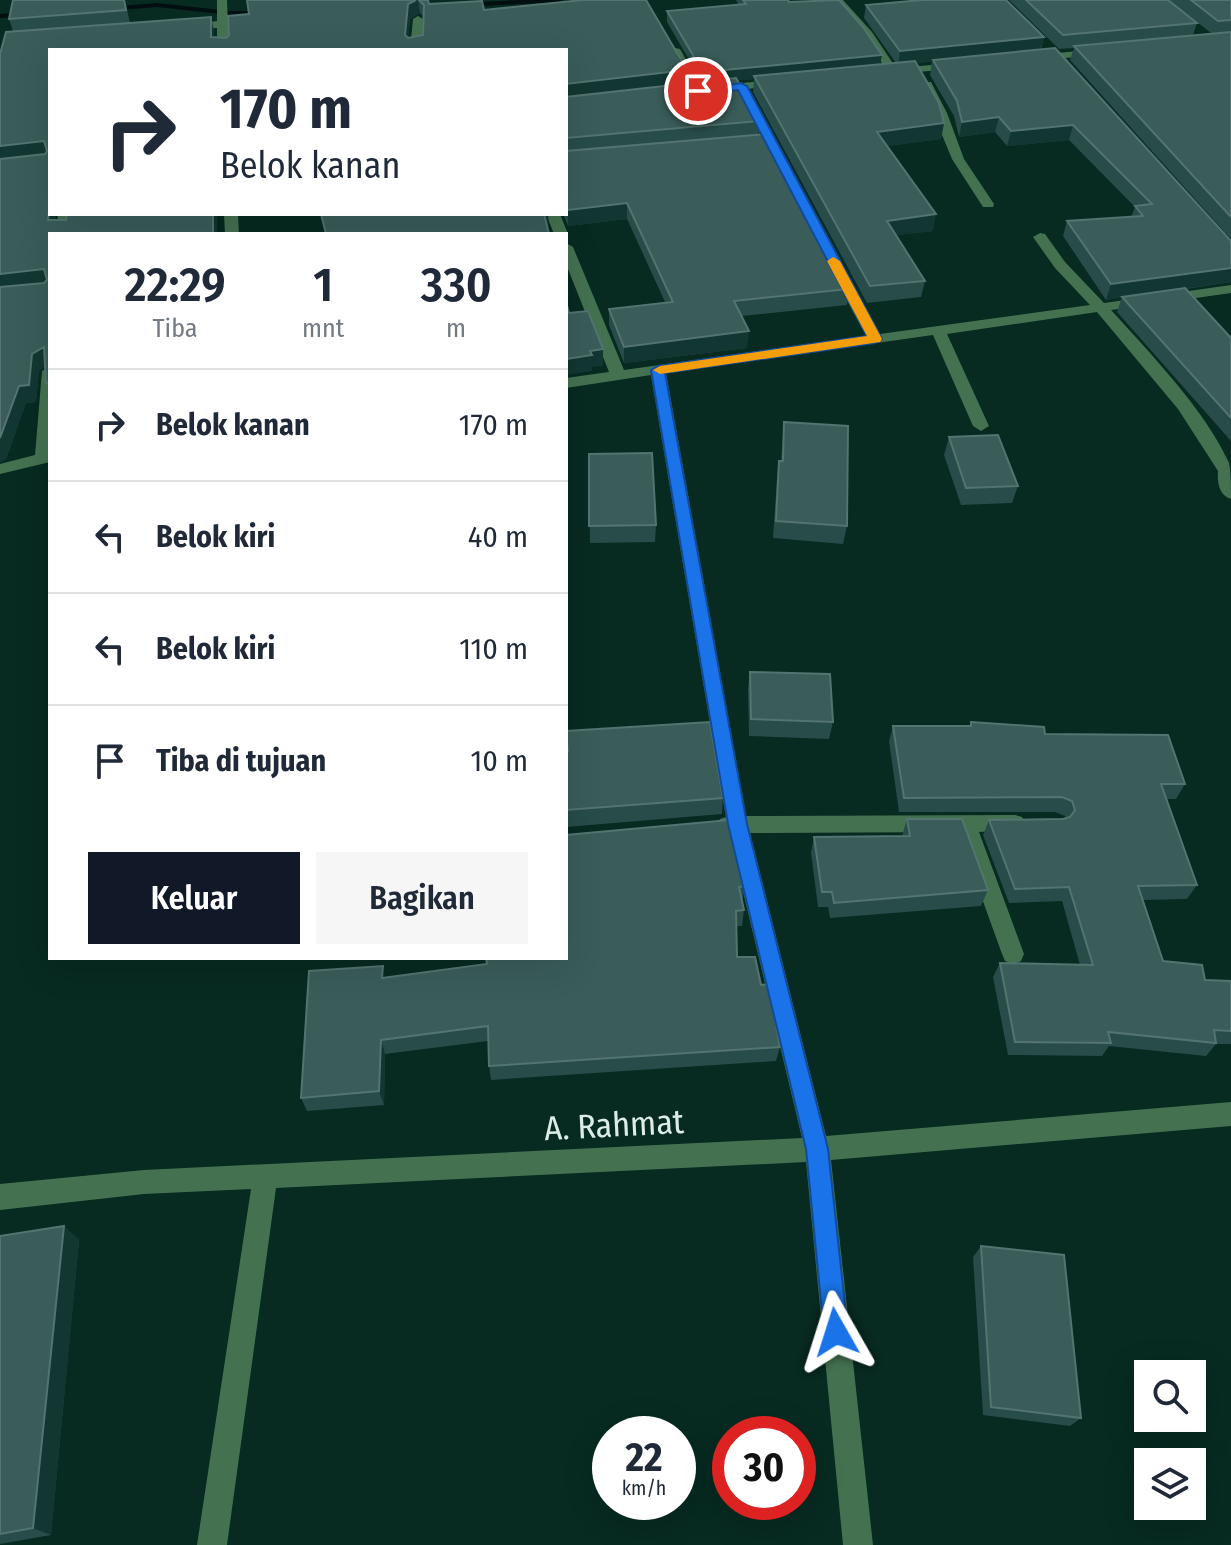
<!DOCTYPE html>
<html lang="id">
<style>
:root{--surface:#fff;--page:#f6f6f7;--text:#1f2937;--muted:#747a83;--line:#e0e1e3;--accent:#111827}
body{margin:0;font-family:"Fira Sans Condensed",sans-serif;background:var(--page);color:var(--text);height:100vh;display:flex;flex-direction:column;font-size:30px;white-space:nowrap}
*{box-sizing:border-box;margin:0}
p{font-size:26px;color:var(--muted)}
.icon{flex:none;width:44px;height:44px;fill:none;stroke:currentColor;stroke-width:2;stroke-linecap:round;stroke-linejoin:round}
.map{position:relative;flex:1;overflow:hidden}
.panel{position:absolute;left:48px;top:232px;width:520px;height:728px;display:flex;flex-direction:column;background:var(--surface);border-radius:0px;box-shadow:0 8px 32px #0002}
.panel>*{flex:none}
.hud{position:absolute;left:48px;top:48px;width:520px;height:168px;border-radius:0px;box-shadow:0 8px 32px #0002;background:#fff;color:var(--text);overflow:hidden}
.controls{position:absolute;left:1134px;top:1360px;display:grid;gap:16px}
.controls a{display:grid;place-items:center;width:72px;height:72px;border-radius:0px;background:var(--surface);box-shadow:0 8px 32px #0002;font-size:40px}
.speed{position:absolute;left:592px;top:1416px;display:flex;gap:16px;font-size:40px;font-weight:700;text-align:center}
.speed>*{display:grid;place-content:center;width:104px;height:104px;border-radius:50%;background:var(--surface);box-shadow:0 8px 32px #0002;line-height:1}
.speed small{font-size:20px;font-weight:400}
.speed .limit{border:12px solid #d22;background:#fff;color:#111}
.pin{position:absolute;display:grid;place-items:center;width:68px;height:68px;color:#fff;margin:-34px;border:4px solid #fff;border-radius:50%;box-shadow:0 2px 8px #0007}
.me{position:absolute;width:88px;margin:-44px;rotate:354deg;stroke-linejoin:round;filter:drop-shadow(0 0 6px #0008)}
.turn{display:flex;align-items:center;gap:28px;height:168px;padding:0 40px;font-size:36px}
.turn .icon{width:104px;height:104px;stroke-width:2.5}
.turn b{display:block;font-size:56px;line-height:68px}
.eta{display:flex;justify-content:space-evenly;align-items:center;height:136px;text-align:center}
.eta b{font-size:48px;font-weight:600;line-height:56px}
.action{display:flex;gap:16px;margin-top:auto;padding:16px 40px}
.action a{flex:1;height:92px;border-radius:0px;background:var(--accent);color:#fff;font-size:32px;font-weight:600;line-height:92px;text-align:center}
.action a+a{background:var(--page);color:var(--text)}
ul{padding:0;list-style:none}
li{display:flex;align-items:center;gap:24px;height:112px;padding:0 40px;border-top:2px solid var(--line)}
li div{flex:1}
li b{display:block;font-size:30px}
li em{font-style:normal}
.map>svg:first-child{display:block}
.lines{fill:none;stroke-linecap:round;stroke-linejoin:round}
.stream{fill:#020e10;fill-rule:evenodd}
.minor{fill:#447251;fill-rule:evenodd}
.wall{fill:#274c49;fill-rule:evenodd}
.shaded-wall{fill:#123732}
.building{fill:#3a5d5a;stroke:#537470;stroke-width:2}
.route{fill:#1a73e8;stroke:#114b97;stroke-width:2}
.slow{fill:#f59e0b}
.labels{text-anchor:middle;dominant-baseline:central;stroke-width:6;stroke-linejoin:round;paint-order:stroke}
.near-street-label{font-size:34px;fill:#dbede6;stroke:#072a21}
</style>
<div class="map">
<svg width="1231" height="1545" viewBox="0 0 1231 1545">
<rect width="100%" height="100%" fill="#072a21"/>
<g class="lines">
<path class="stream" d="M 517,0 L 563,0 L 559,2 L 463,7 L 459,5 L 463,3 Z
M 157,3 L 230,11 L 267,11 L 271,13 L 267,15 L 230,15 L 157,7 L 108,11 L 104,9 L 108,7 Z
M 31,12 L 31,16 L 28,16 L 0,18 L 0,14 Z"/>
<path class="minor" d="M 217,0 L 227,0 L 229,50 L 217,50 L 217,28 L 185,30 L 180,27 L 217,21 Z
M 832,0 L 843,0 L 872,32 L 896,68 L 956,63 L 962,66 L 956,69 L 889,74 L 864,36 Z
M 418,16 L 423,19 L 422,50 L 410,50 L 413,19 Z
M 670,47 L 680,49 L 704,91 L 702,93 L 692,91 L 668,49 Z
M 1100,49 L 1106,52 L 1104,54 L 1036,61 L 1030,58 L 1036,55 Z
M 781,79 L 785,80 L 785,84 L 748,89 L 783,156 L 777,160 L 771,156 L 737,90 L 713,92 L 707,89 L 713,86 Z
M 923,82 L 931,82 L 947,113 L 964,159 L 994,204 L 993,207 L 983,207 L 952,159 L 921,84 Z
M 58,214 L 72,214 L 70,234 L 56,234 Z
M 224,214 L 238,214 L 239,234 L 225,234 Z
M 546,214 L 560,214 L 568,234 L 566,236 L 554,234 Z
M 1040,233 L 1045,234 L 1065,262 L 1104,303 L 1231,285 L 1231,293 L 1111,310 C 1149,352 1206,411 1229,463 C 1231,472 1231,488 1231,499 C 1219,496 1217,482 1218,471 L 1178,409 L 1097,312 L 947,334 L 989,426 L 981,431 L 973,426 L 933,335 L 666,373 L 746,816 L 1015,815 L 1022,817 L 1025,823 L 1022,829 L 979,832 L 1024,954 L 1021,961 L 1013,964 L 1005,961 L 1002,954 L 958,832 L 750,833 L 826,1136 L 1231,1102 L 1231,1126 L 831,1160 L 873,1545 L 843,1545 L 806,1162 L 276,1188 L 227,1545 L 197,1545 L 251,1189 L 144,1194 L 0,1210 L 0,1184 L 144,1170 L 802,1138 L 729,833 L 720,831 L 717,825 L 720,819 L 726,817 L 651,375 L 566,388 L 566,378 L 609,372 L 566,264 L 566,243 L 573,247 L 624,370 L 866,336 L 830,269 L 837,265 L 844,269 L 880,334 L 1090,305 L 1055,268 L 1033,237 Z
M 50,366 L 50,462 L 0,474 L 0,464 L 35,455 L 42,371 Z"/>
</g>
<path class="wall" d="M 125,0 L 130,23 L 214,32 L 214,38 L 226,38 L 249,14 L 247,0 L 428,0 L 429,4 L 484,10 L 686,84 L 702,82 L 667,22 L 667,11 L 739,5 L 736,0 L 788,0 L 880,64 L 896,63 L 864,18 L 866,5 L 1044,37 L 1041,50 L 1231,241 L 1231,282 L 1186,289 L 1231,338 L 1231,441 L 1117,312 L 1122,297 L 1106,300 L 1063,236 L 1067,221 L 1131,217 L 1135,207 L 1069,140 L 1007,146 L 995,132 L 959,137 L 954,116 L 930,75 L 932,61 L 916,63 L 944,123 L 941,139 L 887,146 L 933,231 L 896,235 L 925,281 L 921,297 L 867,303 L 753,92 L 754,79 L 738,80 L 760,121 L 758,134 L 849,289 L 847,305 L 742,316 L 747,348 L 624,363 L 609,325 L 609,309 L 665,302 L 627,219 L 568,226 L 563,214 L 566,214 L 566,50 L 50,50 L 50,214 L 56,214 L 55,220 L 66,220 L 67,214 L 217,214 L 217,234 L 39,371 L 36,402 L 26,403 L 6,459 L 13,31 L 9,19 ZM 420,13 L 424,17 L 423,35 L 408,38 L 410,19 Z
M 1009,0 L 1168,0 L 1197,23 L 1193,35 L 1211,33 L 1169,0 L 1231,0 L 1231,239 L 1070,60 L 1074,48 L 1059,49 Z
M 784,422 L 847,526 L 843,544 L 773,538 L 777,478 L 779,461 L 781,461 Z
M 949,437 L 1018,486 L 1012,503 L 961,505 L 944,455 Z
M 589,454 L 656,525 L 655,542 L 590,543 Z
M 750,672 L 833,722 L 829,739 L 749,736 L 748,689 Z
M 971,722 L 1045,734 L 1185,784 L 1176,799 L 1166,799 L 1197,885 L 1187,899 L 1143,900 L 1163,961 L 1205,980 L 1231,981 L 1231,1044 L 1216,1044 L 1206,1056 L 1109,1046 L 1102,1056 L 1008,1055 L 993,977 L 1000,963 L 1080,965 L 1062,901 L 1009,903 L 983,835 L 989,820 L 1066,818 L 1065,816 L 1055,812 L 899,812 L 889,741 L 893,726 L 969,726 Z
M 566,752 L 723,798 L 722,814 L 566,827 Z
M 907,819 L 988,890 L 981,906 L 830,918 L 828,907 L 818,907 L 811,853 L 814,837 L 902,836 Z
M 566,835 L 745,886 L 742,902 L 744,910 L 742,926 L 736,926 L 737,957 L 761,985 L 780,1047 L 776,1061 L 491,1080 L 489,1066 L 488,1041 L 385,1054 L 384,1105 L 307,1111 L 301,1098 L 386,977 L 487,964 L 566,958 Z
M 64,1226 L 79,1240 L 51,1535 L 0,1544 L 0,1236 Z
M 981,1246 L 1081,1418 L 1070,1426 L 983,1415 L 973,1257 Z"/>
<path class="shaded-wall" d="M 416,0 L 418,0 L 420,13 L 410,19 L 407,50 L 405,35 L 408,4 Z
M 211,17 L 214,32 L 215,50 L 211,37 Z
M 1044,37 L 1040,51 L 898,65 L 900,51 Z
M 882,55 L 880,66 L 754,76 L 754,79 L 703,84 L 703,72 Z
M 687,70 L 686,86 L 566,99 L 566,84 Z
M 999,117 L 995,132 L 959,137 L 962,122 Z
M 944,123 L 941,139 L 875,148 L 877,132 Z
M 1073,125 L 1069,140 L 1007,146 L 1011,131 Z
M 44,141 L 50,156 L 0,162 L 0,146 Z
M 50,199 L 50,214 L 56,214 L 54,234 L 48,220 Z
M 627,203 L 627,219 L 568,226 L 568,210 Z
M 213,214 L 217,214 L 217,234 L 213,234 Z
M 543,214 L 548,214 L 549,228 L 544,229 Z
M 936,214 L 933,231 L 884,237 L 887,221 Z
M 1231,268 L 1231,282 L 1106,300 L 1111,284 Z
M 44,269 L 50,285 L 0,291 L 0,274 Z
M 749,331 L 747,348 L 624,363 L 624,347 Z
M 44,347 L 50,363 L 39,371 L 36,402 L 26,403 L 6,459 L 0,463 L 0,438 L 19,386 L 32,354 Z
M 603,349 L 603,366 L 592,367 L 592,371 L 566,375 L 566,359 L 590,351 Z
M 381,1040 L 385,1054 L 384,1105 L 379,1091 Z
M 64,1226 L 79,1240 L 51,1535 L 33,1528 Z"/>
<path class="building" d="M 13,0 L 124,0 L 126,10 L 9,19 Z
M 247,0 L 416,0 L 408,4 L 405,35 L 408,38 L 423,35 L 424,5 L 419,0 L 428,0 L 429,4 L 482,1 L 484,10 L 583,0 L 646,0 L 687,70 L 566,84 L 566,50 L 50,50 L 50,199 L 48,220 L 66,220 L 67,214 L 213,214 L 213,234 L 50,234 L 50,382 L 46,383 L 44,347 L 32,354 L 29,385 L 19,386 L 0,438 L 0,287 L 44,283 L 47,280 L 44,269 L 0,274 L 0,159 L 45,154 L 47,151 L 44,141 L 0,146 L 0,54 L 6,32 L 211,17 L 211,37 L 226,38 L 229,35 L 228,16 L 249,14 Z
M 743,0 L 788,0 L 789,2 L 839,0 L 863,27 L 882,55 L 703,72 L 667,11 L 746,4 Z
M 922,0 L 1006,0 L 1044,37 L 900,51 L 866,5 Z
M 1026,0 L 1168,0 L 1197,23 L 1063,35 Z
M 1191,0 L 1231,0 L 1231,20 L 1218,21 Z
M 1231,32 L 1231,217 L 1074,46 Z
M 1055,48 L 1231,241 L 1231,268 L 1111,284 L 1067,221 L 1143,216 L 1135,206 L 1152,204 L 1073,125 L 1011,131 L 999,117 L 962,122 L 957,101 L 933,60 Z
M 915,61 L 939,103 L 944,123 L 877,132 L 936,214 L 887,221 L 925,281 L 870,286 L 754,76 Z
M 736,78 L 760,121 L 566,138 L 566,97 Z
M 767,134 L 849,289 L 734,301 L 749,331 L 624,347 L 609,309 L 673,302 L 627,203 L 568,210 L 566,207 L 566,151 Z
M 321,214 L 544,214 L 549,234 L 326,234 Z
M 1185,288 L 1231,338 L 1231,418 L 1122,297 Z
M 566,302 L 569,313 L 588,311 L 603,349 L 590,351 L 592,355 L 566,359 Z
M 784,422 L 848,426 L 847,526 L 776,521 L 779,461 L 783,461 Z
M 998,435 L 1018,486 L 966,488 L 949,437 Z
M 652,453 L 656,525 L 589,526 L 589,454 Z
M 750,672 L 830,674 L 833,722 L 751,719 Z
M 710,722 L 723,798 L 566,810 L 566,752 L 568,751 L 566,731 Z
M 971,722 L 1044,727 L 1045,734 L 1168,735 L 1185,784 L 1161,784 L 1197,885 L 1138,886 L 1163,961 L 1202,965 L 1205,980 L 1231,981 L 1231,1031 L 1214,1030 L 1216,1043 L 1108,1032 L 1111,1043 L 1015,1042 L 1000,963 L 1093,965 L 1069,887 L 1015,889 L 989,820 L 1063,819 L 1070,817 L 1075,810 L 1072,801 L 1062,797 L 904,798 L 893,726 L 971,726 Z
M 907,819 L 962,819 L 988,890 L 834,903 L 832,892 L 822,892 L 814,837 L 910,836 Z
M 729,820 L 745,886 L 739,887 L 744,910 L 736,911 L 737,957 L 755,957 L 761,985 L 769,984 L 780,1047 L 489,1066 L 488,1026 L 381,1040 L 379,1091 L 301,1098 L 309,971 L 383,966 L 382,978 L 487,964 L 486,958 L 566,958 L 566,835 Z
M 64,1226 L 33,1528 L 0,1534 L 0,1236 Z
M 981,1246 L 1064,1255 L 1081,1418 L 991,1407 Z"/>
<path class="route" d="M 741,83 L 747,86 L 882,339 L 875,343 L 665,373 L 747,824 L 828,1149 L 848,1332 L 844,1340 L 836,1344 L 827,1340 L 824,1332 L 806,1149 L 728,824 L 651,370 L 658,366 L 867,336 L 738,90 L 698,94 L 693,91 Z"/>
<path class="slow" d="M 833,257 L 840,261 L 882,339 L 880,342 L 660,374 L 653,370 L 660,366 L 867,336 L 827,261 Z"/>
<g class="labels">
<g class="near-street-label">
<text transform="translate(614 1125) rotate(-3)">A. Rahmat</text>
</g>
</g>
</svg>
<div class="controls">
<a><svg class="icon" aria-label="search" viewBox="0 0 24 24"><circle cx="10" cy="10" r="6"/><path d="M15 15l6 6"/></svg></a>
<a><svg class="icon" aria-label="layers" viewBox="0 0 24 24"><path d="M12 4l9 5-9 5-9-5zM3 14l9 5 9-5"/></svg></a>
</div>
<div class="speed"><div>22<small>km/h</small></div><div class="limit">30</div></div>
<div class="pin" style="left:698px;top:91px;background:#d93025"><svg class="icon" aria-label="arrive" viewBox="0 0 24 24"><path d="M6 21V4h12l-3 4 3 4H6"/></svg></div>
<svg class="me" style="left:836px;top:1332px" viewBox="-20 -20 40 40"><path d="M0-17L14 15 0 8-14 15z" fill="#1a73e8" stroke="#fff" stroke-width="4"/></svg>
<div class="hud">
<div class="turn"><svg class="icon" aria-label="right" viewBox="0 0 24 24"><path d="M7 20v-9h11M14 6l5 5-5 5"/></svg><div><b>170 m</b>Belok kanan</div></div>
</div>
<section class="panel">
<div class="eta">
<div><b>22:29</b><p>Tiba</p></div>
<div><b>1</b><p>mnt</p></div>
<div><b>330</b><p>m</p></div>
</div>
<ul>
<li><svg class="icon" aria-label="right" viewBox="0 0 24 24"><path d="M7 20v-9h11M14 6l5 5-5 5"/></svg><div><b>Belok kanan</b></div><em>170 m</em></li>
<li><svg class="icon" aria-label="left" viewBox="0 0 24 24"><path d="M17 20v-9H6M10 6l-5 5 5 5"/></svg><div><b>Belok kiri</b></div><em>40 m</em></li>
<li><svg class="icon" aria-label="left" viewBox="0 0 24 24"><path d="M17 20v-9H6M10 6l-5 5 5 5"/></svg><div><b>Belok kiri</b></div><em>110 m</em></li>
<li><svg class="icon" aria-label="arrive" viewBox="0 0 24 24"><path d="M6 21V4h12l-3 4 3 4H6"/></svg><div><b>Tiba di tujuan</b></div><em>10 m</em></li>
</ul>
<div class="action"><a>Keluar</a><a>Bagikan</a></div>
</section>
</div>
